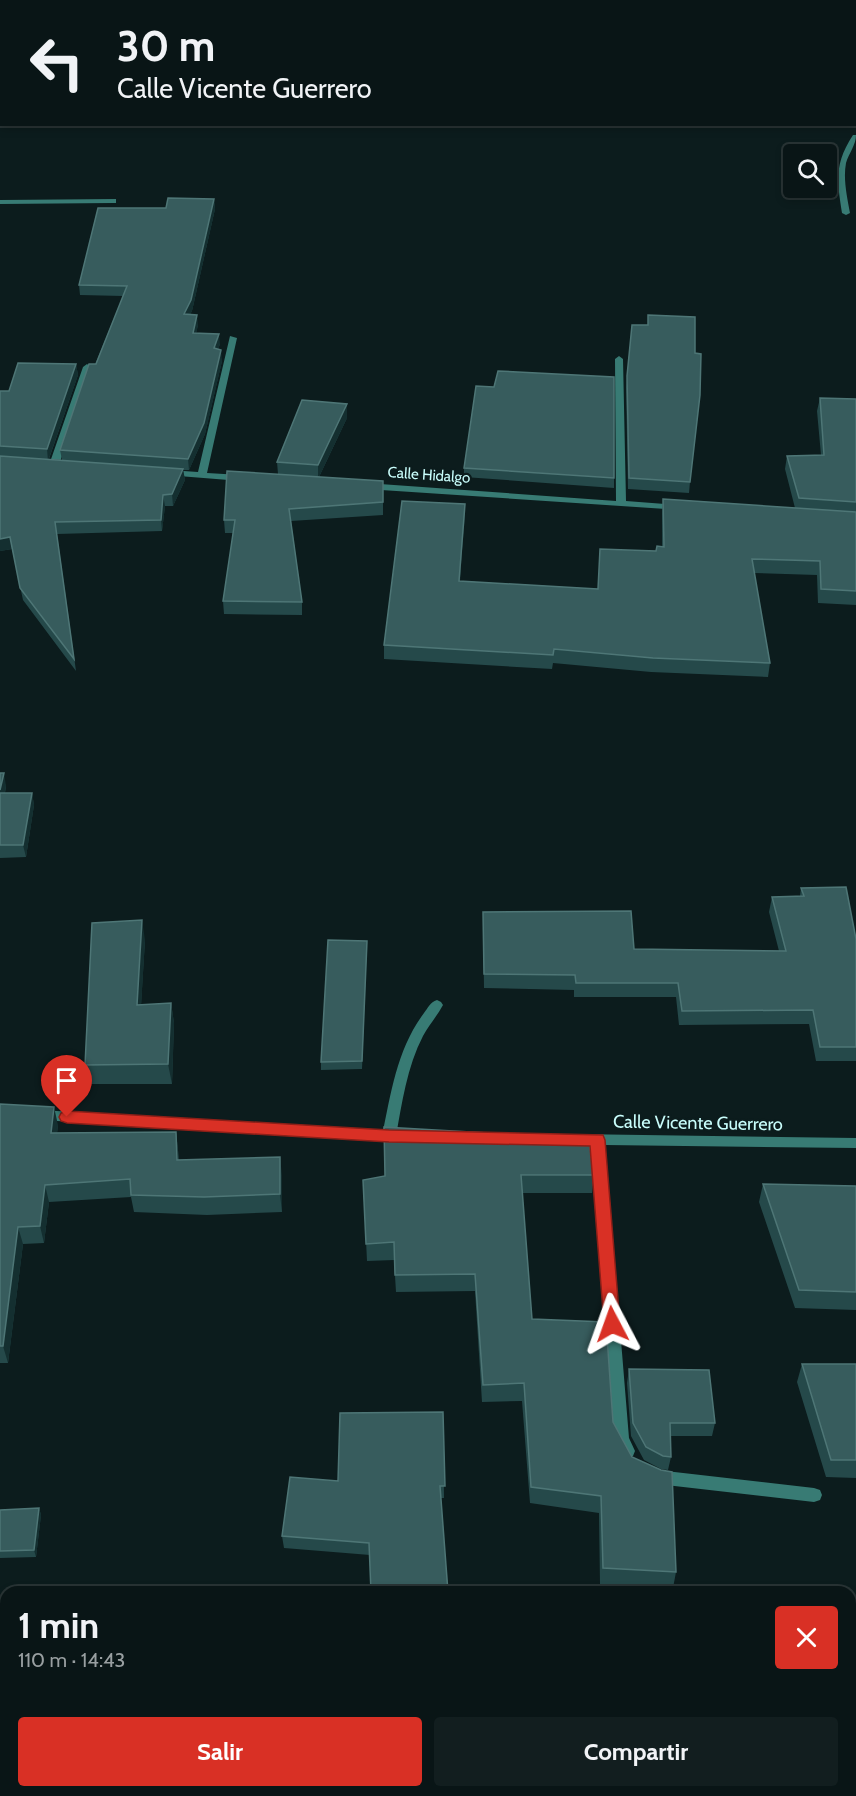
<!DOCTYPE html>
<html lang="es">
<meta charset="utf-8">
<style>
:root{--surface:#091516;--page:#121e1f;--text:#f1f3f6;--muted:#999fa1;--line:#293435;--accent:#d93025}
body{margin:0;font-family:Cabin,sans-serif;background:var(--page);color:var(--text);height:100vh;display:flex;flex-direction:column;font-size:22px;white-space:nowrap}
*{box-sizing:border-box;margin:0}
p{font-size:20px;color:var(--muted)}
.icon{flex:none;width:33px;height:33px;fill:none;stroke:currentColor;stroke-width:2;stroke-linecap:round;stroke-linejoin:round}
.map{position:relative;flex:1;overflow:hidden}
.panel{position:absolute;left:0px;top:1586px;width:856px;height:212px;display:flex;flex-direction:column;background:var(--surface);border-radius:18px 18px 0 0;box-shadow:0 3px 9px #0003,0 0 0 2px var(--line)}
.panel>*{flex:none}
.hud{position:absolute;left:0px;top:0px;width:856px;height:126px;box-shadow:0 3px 9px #0003,0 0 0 2px var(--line);background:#091516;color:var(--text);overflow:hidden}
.fabs{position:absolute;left:783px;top:144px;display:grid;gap:12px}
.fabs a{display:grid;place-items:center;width:54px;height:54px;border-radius:6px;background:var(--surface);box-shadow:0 3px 9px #0003,0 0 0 2px var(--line);font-size:30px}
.pin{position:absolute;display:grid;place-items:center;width:51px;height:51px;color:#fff;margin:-62px -26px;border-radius:50% 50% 50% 0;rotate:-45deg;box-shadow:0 0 6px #0007}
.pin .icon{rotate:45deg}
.me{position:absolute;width:66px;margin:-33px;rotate:356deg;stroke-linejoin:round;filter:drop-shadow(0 0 4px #0008)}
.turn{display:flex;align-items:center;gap:21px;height:126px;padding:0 18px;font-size:27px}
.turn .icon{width:78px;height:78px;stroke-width:2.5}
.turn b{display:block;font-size:42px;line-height:51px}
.round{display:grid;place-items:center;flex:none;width:63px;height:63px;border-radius:6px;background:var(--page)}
.summary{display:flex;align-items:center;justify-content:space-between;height:102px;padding:0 18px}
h1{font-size:36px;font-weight:800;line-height:45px}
.button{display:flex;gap:12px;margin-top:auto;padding:12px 18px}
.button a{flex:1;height:69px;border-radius:6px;background:var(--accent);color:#fff;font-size:24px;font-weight:800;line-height:69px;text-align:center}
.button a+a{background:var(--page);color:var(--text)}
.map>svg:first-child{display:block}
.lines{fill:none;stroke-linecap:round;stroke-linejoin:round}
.lane{fill:#387b74;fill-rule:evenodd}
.street{fill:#387b74;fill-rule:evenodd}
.wall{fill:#25494a}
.shaded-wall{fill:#142f30}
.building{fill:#375c5d;stroke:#4e7676;stroke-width:1.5}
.route{fill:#d93025;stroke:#8d1f18;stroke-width:1.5}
.labels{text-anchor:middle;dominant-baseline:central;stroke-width:4.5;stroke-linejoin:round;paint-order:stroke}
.far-street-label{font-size:15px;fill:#c9fefc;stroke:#0c1c1d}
.street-label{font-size:18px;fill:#c9fefc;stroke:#0c1c1d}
</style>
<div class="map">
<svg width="856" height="1796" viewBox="0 0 856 1796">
<rect width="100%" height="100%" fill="#0c1c1d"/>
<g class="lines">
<path class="lane" d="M 853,135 L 856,135 C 856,145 849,153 846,163 C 843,179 847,197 850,213 L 846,215 L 842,213 C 837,181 834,164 853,135 Z
M 437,1000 L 441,1002 L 443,1005 C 437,1016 429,1025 423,1036 C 407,1067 402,1103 396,1136 L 394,1140 L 389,1141 L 384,1140 L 382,1136 C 391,1093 397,1049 424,1013 C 428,1008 430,1002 437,1000 Z"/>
<path class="street" d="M 818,0 L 824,0 L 825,2 L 819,2 Z
M 0,13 L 2,13 L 2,17 L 0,17 Z
M 855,43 L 856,43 L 856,47 L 855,47 Z
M 116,199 L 116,203 L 113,203 L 0,204 L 0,200 Z
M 230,336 L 237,338 L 207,473 L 241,475 L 246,478 L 241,481 L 166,475 L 164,473 L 169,470 L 198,472 Z
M 619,356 L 623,359 L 626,501 L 678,505 L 681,506 L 681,510 L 366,489 L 361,486 L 366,483 L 616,501 L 615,359 Z
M 87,364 L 91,367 L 59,465 L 57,467 L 51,467 L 49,465 L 83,367 Z
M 40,1110 L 400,1131 L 405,1132 L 407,1136 L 405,1140 L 400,1141 L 40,1120 L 35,1119 L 33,1115 L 35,1111 Z
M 574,1134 L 856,1138 L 856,1148 L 605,1145 L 629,1438 L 635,1451 L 633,1456 L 627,1458 L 621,1456 L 613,1438 L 592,1145 L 569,1143 L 567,1139 L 569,1135 Z
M 657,1470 L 814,1488 L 820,1490 L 822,1495 L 820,1500 L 814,1502 L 657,1484 L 651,1482 L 649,1477 L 651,1472 Z"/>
</g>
<path class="wall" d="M 841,0 L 856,0 L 856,15 L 855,14 L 855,2 L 842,2 Z
M 214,199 L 215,209 L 192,311 L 190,314 L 198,325 L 196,333 L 220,344 L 218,349 L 222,361 L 205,434 L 189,470 L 183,470 L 185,480 L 173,506 L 165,506 L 162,531 L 57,534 L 76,671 L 23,600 L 12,549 L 0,551 L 0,391 L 9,391 L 76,364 L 78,375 L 49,459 L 62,460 L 60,450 L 123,296 L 80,295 L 79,285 L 166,208 Z
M 632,325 L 690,482 L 689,493 L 628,489 L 626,387 Z
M 820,398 L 856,399 L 856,605 L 818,603 L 817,575 L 754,573 L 770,663 L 768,677 L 651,672 L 553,663 L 552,669 L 384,659 L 384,645 L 465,504 L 460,581 L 598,589 L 662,547 L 662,513 L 663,499 L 795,508 L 785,469 L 787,456 L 821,455 L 817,411 Z
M 347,418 L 319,477 L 383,481 L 383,515 L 291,521 L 302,602 L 302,615 L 224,614 L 223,601 L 233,533 L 225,533 L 224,520 L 278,474 L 277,462 Z
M 464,468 L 614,478 L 614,488 L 464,477 Z
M 0,773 L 6,786 L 5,793 L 32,793 L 34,805 L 26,857 L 0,858 Z
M 801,888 L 856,939 L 856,1061 L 816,1061 L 809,1024 L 679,1025 L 676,997 L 574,997 L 574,990 L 484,988 L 483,912 L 634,949 L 779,951 L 769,912 L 772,897 L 800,896 Z
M 145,940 L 141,1005 L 171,1003 L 174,1023 L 172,1084 L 89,1084 L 85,1065 Z
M 367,941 L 362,1069 L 321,1070 L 321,1062 Z
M 0,1104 L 58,1125 L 57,1133 L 176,1132 L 178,1150 L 179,1160 L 282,1175 L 282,1212 L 207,1215 L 134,1212 L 131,1197 L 49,1202 L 44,1243 L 23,1244 L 8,1363 L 0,1363 Z
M 594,1175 L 592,1193 L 522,1193 L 532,1319 L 613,1422 L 676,1572 L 673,1588 L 600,1584 L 599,1513 L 530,1503 L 522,1401 L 482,1402 L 475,1291 L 396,1292 L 394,1260 L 367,1261 L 363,1180 L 385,1176 Z
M 763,1184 L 856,1186 L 856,1310 L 795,1308 L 759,1202 Z
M 802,1364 L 856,1364 L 856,1478 L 826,1477 L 797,1382 Z
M 629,1369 L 715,1423 L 712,1436 L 670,1436 L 671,1457 L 668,1470 L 661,1469 L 644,1460 L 631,1436 L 627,1383 Z
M 443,1412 L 444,1498 L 441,1498 L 370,1555 L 284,1548 L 282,1536 L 338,1481 Z
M 39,1508 L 41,1515 L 36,1557 L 0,1558 L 0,1510 Z
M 850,1605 L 856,1605 L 856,1728 L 854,1728 L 850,1700 Z
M 272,1791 L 507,1796 L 272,1796 Z"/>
<path class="shaded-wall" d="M 214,199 L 215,209 L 192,311 L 185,325 L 184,314 Z
M 197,315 L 198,325 L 194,343 L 193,333 Z
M 219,334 L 220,344 L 215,359 L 214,348 Z
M 221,350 L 222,361 L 205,434 L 189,470 L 188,459 Z
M 76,364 L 78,375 L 48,461 L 47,449 Z
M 347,404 L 347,418 L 318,479 L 318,465 Z
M 183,469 L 185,480 L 173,506 L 172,494 Z
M 163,495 L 165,506 L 162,531 L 161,520 Z
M 465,504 L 465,517 L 458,595 L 459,581 Z
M 10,537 L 12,549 L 0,551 L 0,539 Z
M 4,773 L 6,786 L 2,806 L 0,796 L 0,790 Z
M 32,793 L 34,805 L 26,857 L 23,845 Z
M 142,920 L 145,940 L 140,1025 L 137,1005 Z
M 367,941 L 367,949 L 362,1069 L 362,1061 Z
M 171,1003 L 174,1023 L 172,1084 L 168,1064 Z
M 54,1107 L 58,1125 L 55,1151 L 51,1133 Z
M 176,1132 L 178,1150 L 179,1178 L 177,1160 Z
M 280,1157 L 282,1175 L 282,1212 L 280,1194 Z
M 45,1185 L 49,1202 L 44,1243 L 40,1226 Z
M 18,1227 L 23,1244 L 8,1363 L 3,1346 Z
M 39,1508 L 41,1515 L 36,1557 L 34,1550 Z"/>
<path class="building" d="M 181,0 L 289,0 L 289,2 L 180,2 Z
M 395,0 L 820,0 L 820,2 L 394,2 Z
M 168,198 L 214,199 L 191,300 L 184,314 L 197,315 L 193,333 L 219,334 L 214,348 L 221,350 L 204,423 L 188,459 L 60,450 L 89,364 L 96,364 L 127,286 L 79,285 L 98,208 L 166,208 Z
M 648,315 L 695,317 L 695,353 L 701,354 L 700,395 L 690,482 L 629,478 L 627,376 L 632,325 L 648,325 Z
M 18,363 L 76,364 L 47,449 L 0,446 L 0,391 L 9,391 Z
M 498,371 L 614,377 L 614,478 L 464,468 L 476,386 L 494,387 Z
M 820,398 L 856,399 L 856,502 L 799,498 L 787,456 L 824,455 Z
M 302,400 L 347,404 L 318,465 L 277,462 Z
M 0,456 L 183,469 L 172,494 L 163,495 L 161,520 L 55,522 L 74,659 L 20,588 L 10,537 L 0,539 Z
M 227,471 L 383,481 L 383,502 L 289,509 L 302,602 L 223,601 L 235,520 L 224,520 Z
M 663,499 L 856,512 L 856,591 L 821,589 L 820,561 L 752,559 L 770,663 L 653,658 L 554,649 L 553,655 L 384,645 L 402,501 L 465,504 L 459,581 L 598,589 L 600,549 L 656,551 L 657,546 L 664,547 Z
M 0,773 L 4,773 L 0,790 Z
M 0,793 L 32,793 L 23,845 L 0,845 Z
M 846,887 L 856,939 L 856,1047 L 820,1047 L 813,1010 L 682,1011 L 678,983 L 576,983 L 575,975 L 484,974 L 483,912 L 631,911 L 634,949 L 786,951 L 772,897 L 804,896 L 801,888 Z
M 142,920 L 137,1005 L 171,1003 L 168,1064 L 85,1065 L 92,923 Z
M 328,940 L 367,941 L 362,1061 L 321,1062 Z
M 0,1104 L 54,1107 L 51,1133 L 176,1132 L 177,1160 L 280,1157 L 280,1194 L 204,1197 L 131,1195 L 130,1179 L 45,1185 L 40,1226 L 18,1227 L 3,1346 L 0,1346 Z
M 384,1127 L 589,1139 L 594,1175 L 521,1175 L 532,1319 L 606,1322 L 613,1422 L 632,1457 L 661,1470 L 672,1472 L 676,1572 L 603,1568 L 601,1496 L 531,1487 L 524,1383 L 483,1385 L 475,1274 L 395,1275 L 394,1242 L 366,1244 L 363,1180 L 385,1176 Z
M 763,1184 L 856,1186 L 856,1292 L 799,1290 Z
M 802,1364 L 856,1364 L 856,1460 L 831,1460 Z
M 629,1369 L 709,1370 L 715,1423 L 670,1423 L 671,1457 L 663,1456 L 646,1447 L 633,1423 Z
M 443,1412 L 445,1486 L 440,1486 L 448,1592 L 371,1592 L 369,1543 L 282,1536 L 290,1477 L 338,1481 L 340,1413 Z
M 39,1508 L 34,1550 L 0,1551 L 0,1510 Z
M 850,1605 L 856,1605 L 856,1678 L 850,1633 Z
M 272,1791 L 507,1791 L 507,1796 L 441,1796 L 272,1793 Z"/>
<path class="route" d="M 67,1111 L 389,1130 L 603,1135 L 605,1140 L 620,1324 L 618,1329 L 612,1331 L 606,1329 L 604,1324 L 590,1146 L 389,1142 L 67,1123 L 61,1121 L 59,1117 L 61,1113 Z"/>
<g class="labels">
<g class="far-street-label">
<text transform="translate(429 475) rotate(4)">Calle Hidalgo</text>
</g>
<g class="street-label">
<text transform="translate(698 1123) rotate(1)">Calle Vicente Guerrero</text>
</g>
</g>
</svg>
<div class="fabs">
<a><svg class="icon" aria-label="search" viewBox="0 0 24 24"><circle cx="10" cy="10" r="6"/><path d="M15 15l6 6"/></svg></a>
</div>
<div class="pin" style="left:67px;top:1117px;background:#d93025"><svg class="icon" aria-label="arrive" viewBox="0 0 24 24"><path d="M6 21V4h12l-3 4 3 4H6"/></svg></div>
<svg class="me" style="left:612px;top:1324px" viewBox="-20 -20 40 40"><path d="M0-17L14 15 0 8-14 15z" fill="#d93025" stroke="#fff" stroke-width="4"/></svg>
<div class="hud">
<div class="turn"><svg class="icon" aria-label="left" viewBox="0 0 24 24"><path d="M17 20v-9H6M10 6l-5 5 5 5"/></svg><div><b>30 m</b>Calle Vicente Guerrero</div></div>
</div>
<section class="panel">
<div class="summary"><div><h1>1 min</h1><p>110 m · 14:43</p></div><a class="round" style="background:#d93025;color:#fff"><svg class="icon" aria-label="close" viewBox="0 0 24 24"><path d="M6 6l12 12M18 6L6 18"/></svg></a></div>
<div class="button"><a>Salir</a><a>Compartir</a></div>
</section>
</div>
